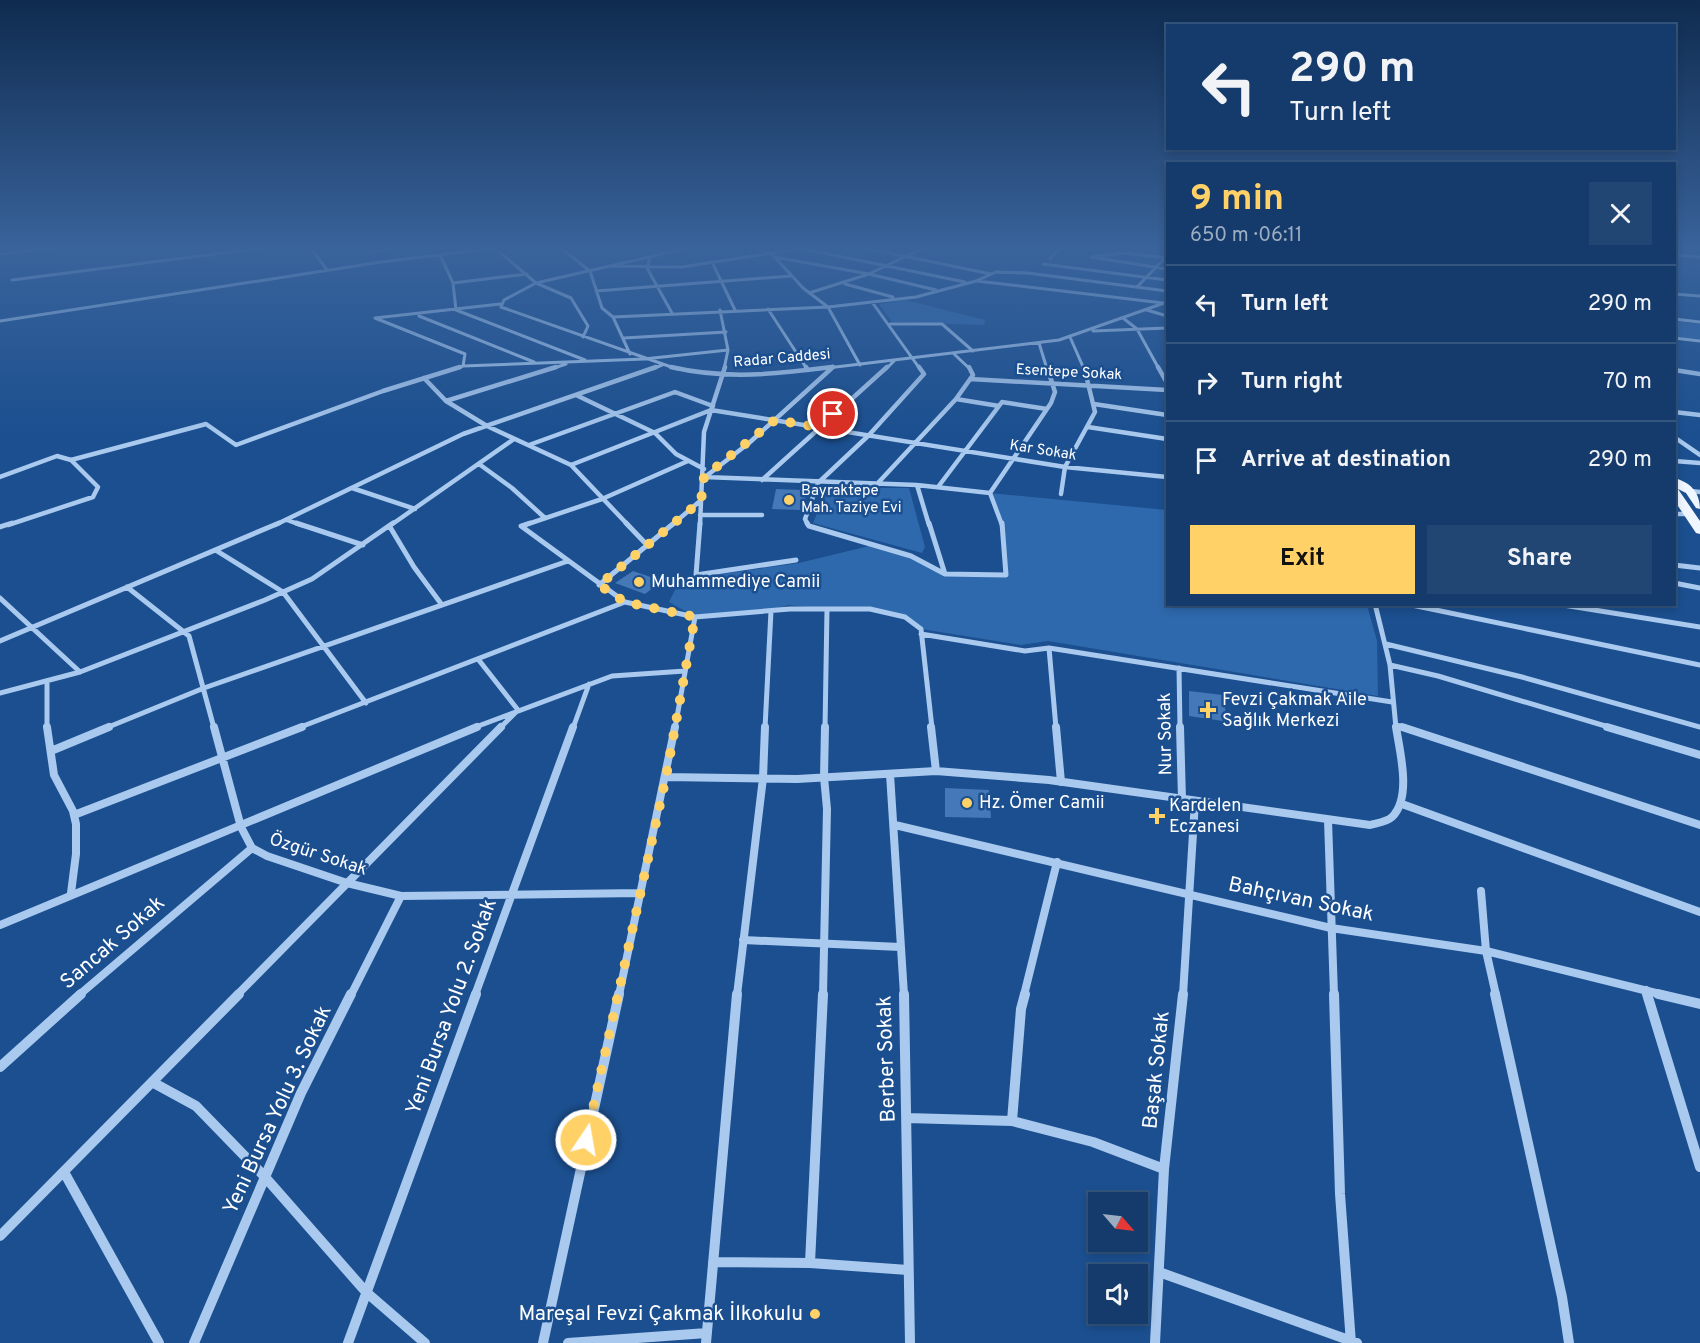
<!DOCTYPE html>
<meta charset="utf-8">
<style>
:root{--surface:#143b6b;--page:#214673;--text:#f1f3f6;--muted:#9dadc1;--line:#33557e;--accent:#ffd166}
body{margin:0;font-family:Overpass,sans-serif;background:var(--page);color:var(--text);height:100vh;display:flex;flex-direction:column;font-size:22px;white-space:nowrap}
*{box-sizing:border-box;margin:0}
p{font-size:20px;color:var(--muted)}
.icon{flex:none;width:33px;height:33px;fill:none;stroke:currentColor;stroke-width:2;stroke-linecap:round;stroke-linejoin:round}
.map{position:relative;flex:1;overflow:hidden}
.sheet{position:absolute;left:1166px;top:162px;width:510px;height:444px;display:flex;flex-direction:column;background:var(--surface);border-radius:0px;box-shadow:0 3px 9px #0003,0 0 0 2px var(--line)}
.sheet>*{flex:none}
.hud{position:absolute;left:1166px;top:24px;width:510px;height:126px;border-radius:0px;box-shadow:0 3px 9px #0003,0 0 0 2px var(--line);background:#143b6b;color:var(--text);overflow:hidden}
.needle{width:39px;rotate:118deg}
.tools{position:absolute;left:1088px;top:1192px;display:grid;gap:12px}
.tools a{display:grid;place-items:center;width:60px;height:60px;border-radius:0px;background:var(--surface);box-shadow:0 3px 9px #0003,0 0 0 2px var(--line);font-size:30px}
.pin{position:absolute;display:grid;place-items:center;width:51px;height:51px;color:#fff;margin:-26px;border:3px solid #fff;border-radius:50%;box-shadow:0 2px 6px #0007}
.me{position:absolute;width:66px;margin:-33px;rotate:12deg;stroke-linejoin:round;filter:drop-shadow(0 0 4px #0008)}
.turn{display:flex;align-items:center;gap:21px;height:126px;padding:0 24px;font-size:27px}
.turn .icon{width:78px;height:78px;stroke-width:2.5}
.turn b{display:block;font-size:42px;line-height:51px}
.round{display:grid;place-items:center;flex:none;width:63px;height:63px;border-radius:0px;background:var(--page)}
.head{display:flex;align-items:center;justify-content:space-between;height:102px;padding:0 24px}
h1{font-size:36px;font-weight:700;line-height:45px;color:var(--accent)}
.cta{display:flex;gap:12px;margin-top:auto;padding:12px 24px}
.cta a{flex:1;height:69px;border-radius:0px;background:var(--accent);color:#111;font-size:24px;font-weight:700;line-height:69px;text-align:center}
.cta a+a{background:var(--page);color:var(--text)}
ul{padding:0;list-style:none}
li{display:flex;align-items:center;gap:18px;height:78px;padding:0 24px;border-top:2px solid var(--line)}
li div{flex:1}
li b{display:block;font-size:22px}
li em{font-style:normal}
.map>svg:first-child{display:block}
.green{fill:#2e69ad}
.building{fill:#4478b7}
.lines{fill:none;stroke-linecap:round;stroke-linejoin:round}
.minor-far4{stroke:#a9c9ee;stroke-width:3}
.minor-far3{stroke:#a9c9ee;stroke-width:4.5}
.minor-far2{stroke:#a9c9ee;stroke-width:5}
.minor-far1{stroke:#a9c9ee;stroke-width:8}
.minor{stroke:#a9c9ee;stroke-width:10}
.primary{fill:#f0f6ff;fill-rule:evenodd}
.route{stroke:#ffd166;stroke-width:10;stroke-dasharray:0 18}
.poi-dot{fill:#ffd166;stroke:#1b4f8f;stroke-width:2}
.labels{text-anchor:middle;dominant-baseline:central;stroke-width:5;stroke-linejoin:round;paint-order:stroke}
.far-street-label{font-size:15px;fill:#fff;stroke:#1b4f8f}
.far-poi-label{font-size:15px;fill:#fff;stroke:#1b4f8f;text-anchor:start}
.poi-label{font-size:18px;fill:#fff;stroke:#1b4f8f;text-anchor:start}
.street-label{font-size:18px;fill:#fff;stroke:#1b4f8f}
.near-street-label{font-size:21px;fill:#fff;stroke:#1b4f8f}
.near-poi-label{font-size:21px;fill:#fff;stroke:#1b4f8f;text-anchor:end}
</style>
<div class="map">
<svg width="1700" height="1343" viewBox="0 0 1700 1343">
<rect width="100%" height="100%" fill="#1b4f8f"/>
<path class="green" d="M 906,300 L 985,320 L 984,325 L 892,322 L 879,304 Z
M 1674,321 L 1700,324 L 1700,339 L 1674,337 Z
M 828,488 L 909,488 L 925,547 L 922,553 L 813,523 Z
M 990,493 L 1167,510 L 1167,604 L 1367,605 L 1377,641 L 1378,696 L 1048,641 L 1021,645 L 921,629 L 905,617 L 870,609 L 827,609 L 788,605 L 771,611 L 695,617 L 669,602 L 680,580 L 799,563 L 873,545 L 911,556 L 945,574 L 1006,575 L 1004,529 Z"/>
<path class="building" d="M 776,489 L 802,490 L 802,494 L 806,494 L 804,506 L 800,506 L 800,510 L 772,509 Z
M 633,571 L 662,581 L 645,594 L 615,583 Z
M 1189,691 L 1223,695 L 1226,714 L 1223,721 L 1189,716 Z
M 945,788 L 989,790 L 991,818 L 945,817 Z"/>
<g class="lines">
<path class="minor-far4" d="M 311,248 L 327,270
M 495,248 L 536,283 L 504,300 L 501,307 L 677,369
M 561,248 L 590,271 L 602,308 L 613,317 L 630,354
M 647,248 L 666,253
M 753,248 L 771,253 L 803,288 L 828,307 L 860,365
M 865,248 L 991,274
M 804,249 L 965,282
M 371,252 L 396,248
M 0,254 L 53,248
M 440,255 L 453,283 L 456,310 L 585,360
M 1674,255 L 1700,257
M 774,257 L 869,274 L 936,290
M 650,258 L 647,268 L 672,313
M 1167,258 L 1124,253 L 1091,257 L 1167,269
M 1050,259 L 1060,248
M 712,262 L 735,310
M 1043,264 L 1167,280
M 611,266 L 682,267 L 804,248
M 12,280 L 261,248
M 977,281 L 1163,303
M 453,283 L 527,274
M 536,283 L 688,248
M 536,283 L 571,298 L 588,326 L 583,337
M 845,284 L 893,297
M 1137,287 L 1166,257
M 596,291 L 791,276
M 809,293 L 869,274 L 923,248
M 1674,294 L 1700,296
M 872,302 L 920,369
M 768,309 L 807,369
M 720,310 L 728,350 L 724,369
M 1147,310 L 1167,316
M 419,316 L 534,362
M 613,317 L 828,307 L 916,297 L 976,281 L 996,272 L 1028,273 L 1167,291
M 1123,318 L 1137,329 L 1159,369
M 1674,319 L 1700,322
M 0,321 L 381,262 L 494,248
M 890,324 L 942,324 L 973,351
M 1093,331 L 1167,328
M 1070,337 L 1084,369
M 624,338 L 726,332
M 1674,338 L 1700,341
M 1039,343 L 1047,369
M 953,353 L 970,369
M 463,366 L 465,354 L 375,318 L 500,304
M 455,369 L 463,366 L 644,359 L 728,350
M 551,369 L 566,364
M 652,369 L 662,365
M 819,369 L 1059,340 L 1167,302
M 831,369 L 833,367
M 886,369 L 895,360"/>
<path class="minor-far3" d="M 671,367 C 727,380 776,374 832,367
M 806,367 L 808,370
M 1158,367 L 1167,383
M 1674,370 L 1700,374
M 424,378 L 446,401 L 487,426 L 571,465 L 628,525
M 970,379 L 1167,390
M 576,395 L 655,433 L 676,454 L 704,469
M 956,399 L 999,406
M 446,401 L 556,367
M 1094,404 L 1167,415
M 1674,412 L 1700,415
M 1088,427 L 1167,439
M 1674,437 L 1700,455
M 529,445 L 675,392 L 713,406
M 1674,461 L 1700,463
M 479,464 L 512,488 L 545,518
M 571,465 L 711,410 L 1065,467 L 1167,477
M 0,477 L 57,456 L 71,460 L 206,424 L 236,445 L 383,391 L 460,367
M 704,477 L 917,485 L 990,493
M 705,477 L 749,443 L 833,367
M 762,480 L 887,367
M 877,484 L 956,399 L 973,375 L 969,367
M 917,485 L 929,525
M 938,487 L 1002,402 L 1047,409
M 352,488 L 415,509
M 1690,491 L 1700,492
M 1061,494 L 1065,467 L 1095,412 L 1084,367
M 1674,514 L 1691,514
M 700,515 L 762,515
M 287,520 L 301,525
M 8,525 L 93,497 L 98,487 L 71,460
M 275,525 L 463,434 L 656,367
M 391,525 L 514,439
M 525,525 L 602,499 L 688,461
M 672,525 L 700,501
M 700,525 L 704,432 L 725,367
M 808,525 L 805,519 L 818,483 L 869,435 L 924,374 L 919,367
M 1002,525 L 990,493 L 1051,403 L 1055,392 L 1047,367"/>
<path class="minor-far2" d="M 296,523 L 363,545
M 530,523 L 521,526 L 625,602 L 695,617 L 790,609 L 870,609 L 905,617 L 921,629 L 932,728
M 626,523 L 648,546
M 700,523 L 696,575 L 796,560
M 807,523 L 809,526 L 911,556 L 945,574 L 929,523
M 0,527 L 12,523
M 390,527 L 414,567 L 442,605
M 217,551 L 283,592 L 366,703
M 1674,565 L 1700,568
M 945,574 L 1006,575 L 1002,523
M 1674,583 L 1700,588
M 599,585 L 674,523
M 127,587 L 189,636 L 214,728
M 0,598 L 80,672
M 1375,604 L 1390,665 L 1396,728
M 1407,604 L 1700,665
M 1557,604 L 1700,627
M 921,634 L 1025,651 L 1049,648 L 1392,702
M 0,641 L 279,523
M 1386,644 L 1522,677 L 1700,727
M 1049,648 L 1056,728
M 478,659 L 518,710 L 500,728
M 1390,665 L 1438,676 L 1612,728
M 1179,668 L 1180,728
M 47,681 L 47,728
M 0,693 L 80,672 L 265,600 L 312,579 L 393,523
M 1396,725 L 1407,728
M 106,728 L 204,688 L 568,561
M 298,728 L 625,602
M 473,728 L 612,676 L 685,671
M 573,728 L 589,684
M 675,728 L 695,617
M 765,728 L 771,611
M 825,728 L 827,609"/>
<path class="minor-far1" d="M 47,727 L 54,775 L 73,811 L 76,824 L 76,854 L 71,893
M 214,727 L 241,827 L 252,848 L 267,856 L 347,883 L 401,896 L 640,893
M 931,727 L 936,771
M 1056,727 L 1061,782
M 1180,727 L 1182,799
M 1402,727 L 1700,825
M 1607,727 L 1700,755
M 51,751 L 109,727
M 890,774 L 904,995
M 666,777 L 797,779 L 936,771 L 1049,780 L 1370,825 C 1377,823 1387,822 1392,817 C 1412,797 1400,753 1396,727
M 1402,804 L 1700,912
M 74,815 L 302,727
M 1328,820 L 1334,995
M 895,825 L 1331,928 L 1486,951 L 1664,995
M 1481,891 L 1486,951 L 1496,995
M 0,925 L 477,727
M 743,940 L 900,947
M 1646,990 L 1648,995
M 79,995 L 252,848
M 237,995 L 501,727
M 351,995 L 401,896
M 475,995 L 573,727
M 619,995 L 675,727
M 737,995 L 763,778 L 765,727
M 823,995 L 827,809 L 824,777 L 825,727
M 1024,995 L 1057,862
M 1183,995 L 1195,801"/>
<path class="minor" d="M 904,994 L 910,1343
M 1334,994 L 1340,1194 L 1351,1343
M 1495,994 L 1562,1297 L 1569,1343
M 1647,994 L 1700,1167
M 1658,994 L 1700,1004
M 0,1067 L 81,994
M 152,1082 L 196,1106 L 265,1177 L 366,1292 L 425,1343
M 907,1118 L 1012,1121 L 1093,1142 L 1164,1169
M 1012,1121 L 1021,1009 L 1025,994
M 64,1172 L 159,1343
M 0,1236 L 239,994
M 713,1262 L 810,1263 L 908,1270
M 810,1263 L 823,994
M 1159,1272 L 1357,1343
M 194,1343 L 301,1093 L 351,994
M 348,1343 L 476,994
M 543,1343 L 619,994
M 568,1343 L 707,1333
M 706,1343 L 737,994
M 1155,1343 L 1164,1169 L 1183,994"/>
<path class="primary" d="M 1674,478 C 1690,482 1700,492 1700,509 L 1696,508 L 1686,493 L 1678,489 L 1700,521 L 1700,534 L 1696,533 L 1674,500 L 1674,488 L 1678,488 L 1674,486 Z"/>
</g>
<linearGradient id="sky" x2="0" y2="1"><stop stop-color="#0f2b4f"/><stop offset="0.57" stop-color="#39639b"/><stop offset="1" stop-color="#39639b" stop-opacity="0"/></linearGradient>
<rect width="1700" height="436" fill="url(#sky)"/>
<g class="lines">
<path class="route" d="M 586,1140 L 666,777 L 695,617 L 625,602 L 599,585 L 701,501 L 704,477 L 775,420 L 818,427 L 833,414"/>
</g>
<g class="poi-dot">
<circle cx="789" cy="500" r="6"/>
<circle cx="639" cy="582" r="6"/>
<path d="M1205 701h6v6h6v6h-6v6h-6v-6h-6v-6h6z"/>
<circle cx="967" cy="803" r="6"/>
<path d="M1154 807h6v6h6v6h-6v6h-6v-6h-6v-6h6z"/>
<circle cx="815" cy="1314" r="6"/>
</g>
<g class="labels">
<g class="far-street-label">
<text transform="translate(782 359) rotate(-5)">Radar Caddesi</text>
<text transform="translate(1069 373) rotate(3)">Esentepe Sokak</text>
<text transform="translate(1043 451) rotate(9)">Kar Sokak</text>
</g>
<g class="far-poi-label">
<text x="801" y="491">Bayraktepe<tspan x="801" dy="17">Mah. Taziye Evi</tspan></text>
</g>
<g class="poi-label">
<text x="651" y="582">Muhammediye Camii</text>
<text x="1222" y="700">Fevzi Çakmak Aile<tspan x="1222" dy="21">Sağlık Merkezi</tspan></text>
<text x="979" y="803">Hz. Ömer Camii</text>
<text x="1169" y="806">Kardelen<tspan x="1169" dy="21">Eczanesi</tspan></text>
</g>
<g class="street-label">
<text transform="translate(1166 734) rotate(-91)">Nur Sokak</text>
<text transform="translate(318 855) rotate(18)">Özgür Sokak</text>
</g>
<g class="near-street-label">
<text transform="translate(1301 900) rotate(12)">Bahçıvan Sokak</text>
<text transform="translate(113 943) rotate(-41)">Sancak Sokak</text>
<text transform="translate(452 1007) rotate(-70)">Yeni Bursa Yolu 2. Sokak</text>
<text transform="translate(887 1059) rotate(-92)">Berber Sokak</text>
<text transform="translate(1157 1070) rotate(-84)">Başak Sokak</text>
<text transform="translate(278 1110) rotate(-65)">Yeni Bursa Yolu 3. Sokak</text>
</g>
<g class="near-poi-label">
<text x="803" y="1314">Mareşal Fevzi Çakmak İlkokulu</text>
</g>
</g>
</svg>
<div class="tools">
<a><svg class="needle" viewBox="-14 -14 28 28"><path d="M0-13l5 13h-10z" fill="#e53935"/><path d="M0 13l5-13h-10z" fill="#9dadc1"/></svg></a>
<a><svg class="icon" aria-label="sound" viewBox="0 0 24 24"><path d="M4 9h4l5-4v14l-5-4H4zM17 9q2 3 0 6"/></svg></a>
</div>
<div class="pin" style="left:833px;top:414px;background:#d93025"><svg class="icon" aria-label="arrive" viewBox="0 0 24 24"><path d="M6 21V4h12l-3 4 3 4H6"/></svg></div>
<svg class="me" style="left:586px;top:1140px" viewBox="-20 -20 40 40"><circle r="17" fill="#ffd166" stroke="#fff" stroke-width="3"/><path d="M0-11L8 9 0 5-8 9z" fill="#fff"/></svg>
<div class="hud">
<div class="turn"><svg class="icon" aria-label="left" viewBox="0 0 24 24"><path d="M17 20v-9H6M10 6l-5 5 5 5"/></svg><div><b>290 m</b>Turn left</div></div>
</div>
<section class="sheet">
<div class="head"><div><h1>9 min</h1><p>650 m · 06:11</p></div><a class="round"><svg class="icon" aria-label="close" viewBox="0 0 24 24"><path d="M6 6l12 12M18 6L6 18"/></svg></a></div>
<ul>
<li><svg class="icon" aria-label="left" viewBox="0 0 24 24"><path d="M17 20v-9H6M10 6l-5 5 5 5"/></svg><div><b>Turn left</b></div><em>290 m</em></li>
<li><svg class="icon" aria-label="right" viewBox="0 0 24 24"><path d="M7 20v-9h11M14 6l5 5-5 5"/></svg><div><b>Turn right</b></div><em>70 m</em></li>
<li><svg class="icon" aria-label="arrive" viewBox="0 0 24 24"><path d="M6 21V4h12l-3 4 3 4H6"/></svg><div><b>Arrive at destination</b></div><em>290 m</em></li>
</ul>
<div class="cta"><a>Exit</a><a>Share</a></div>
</section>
</div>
